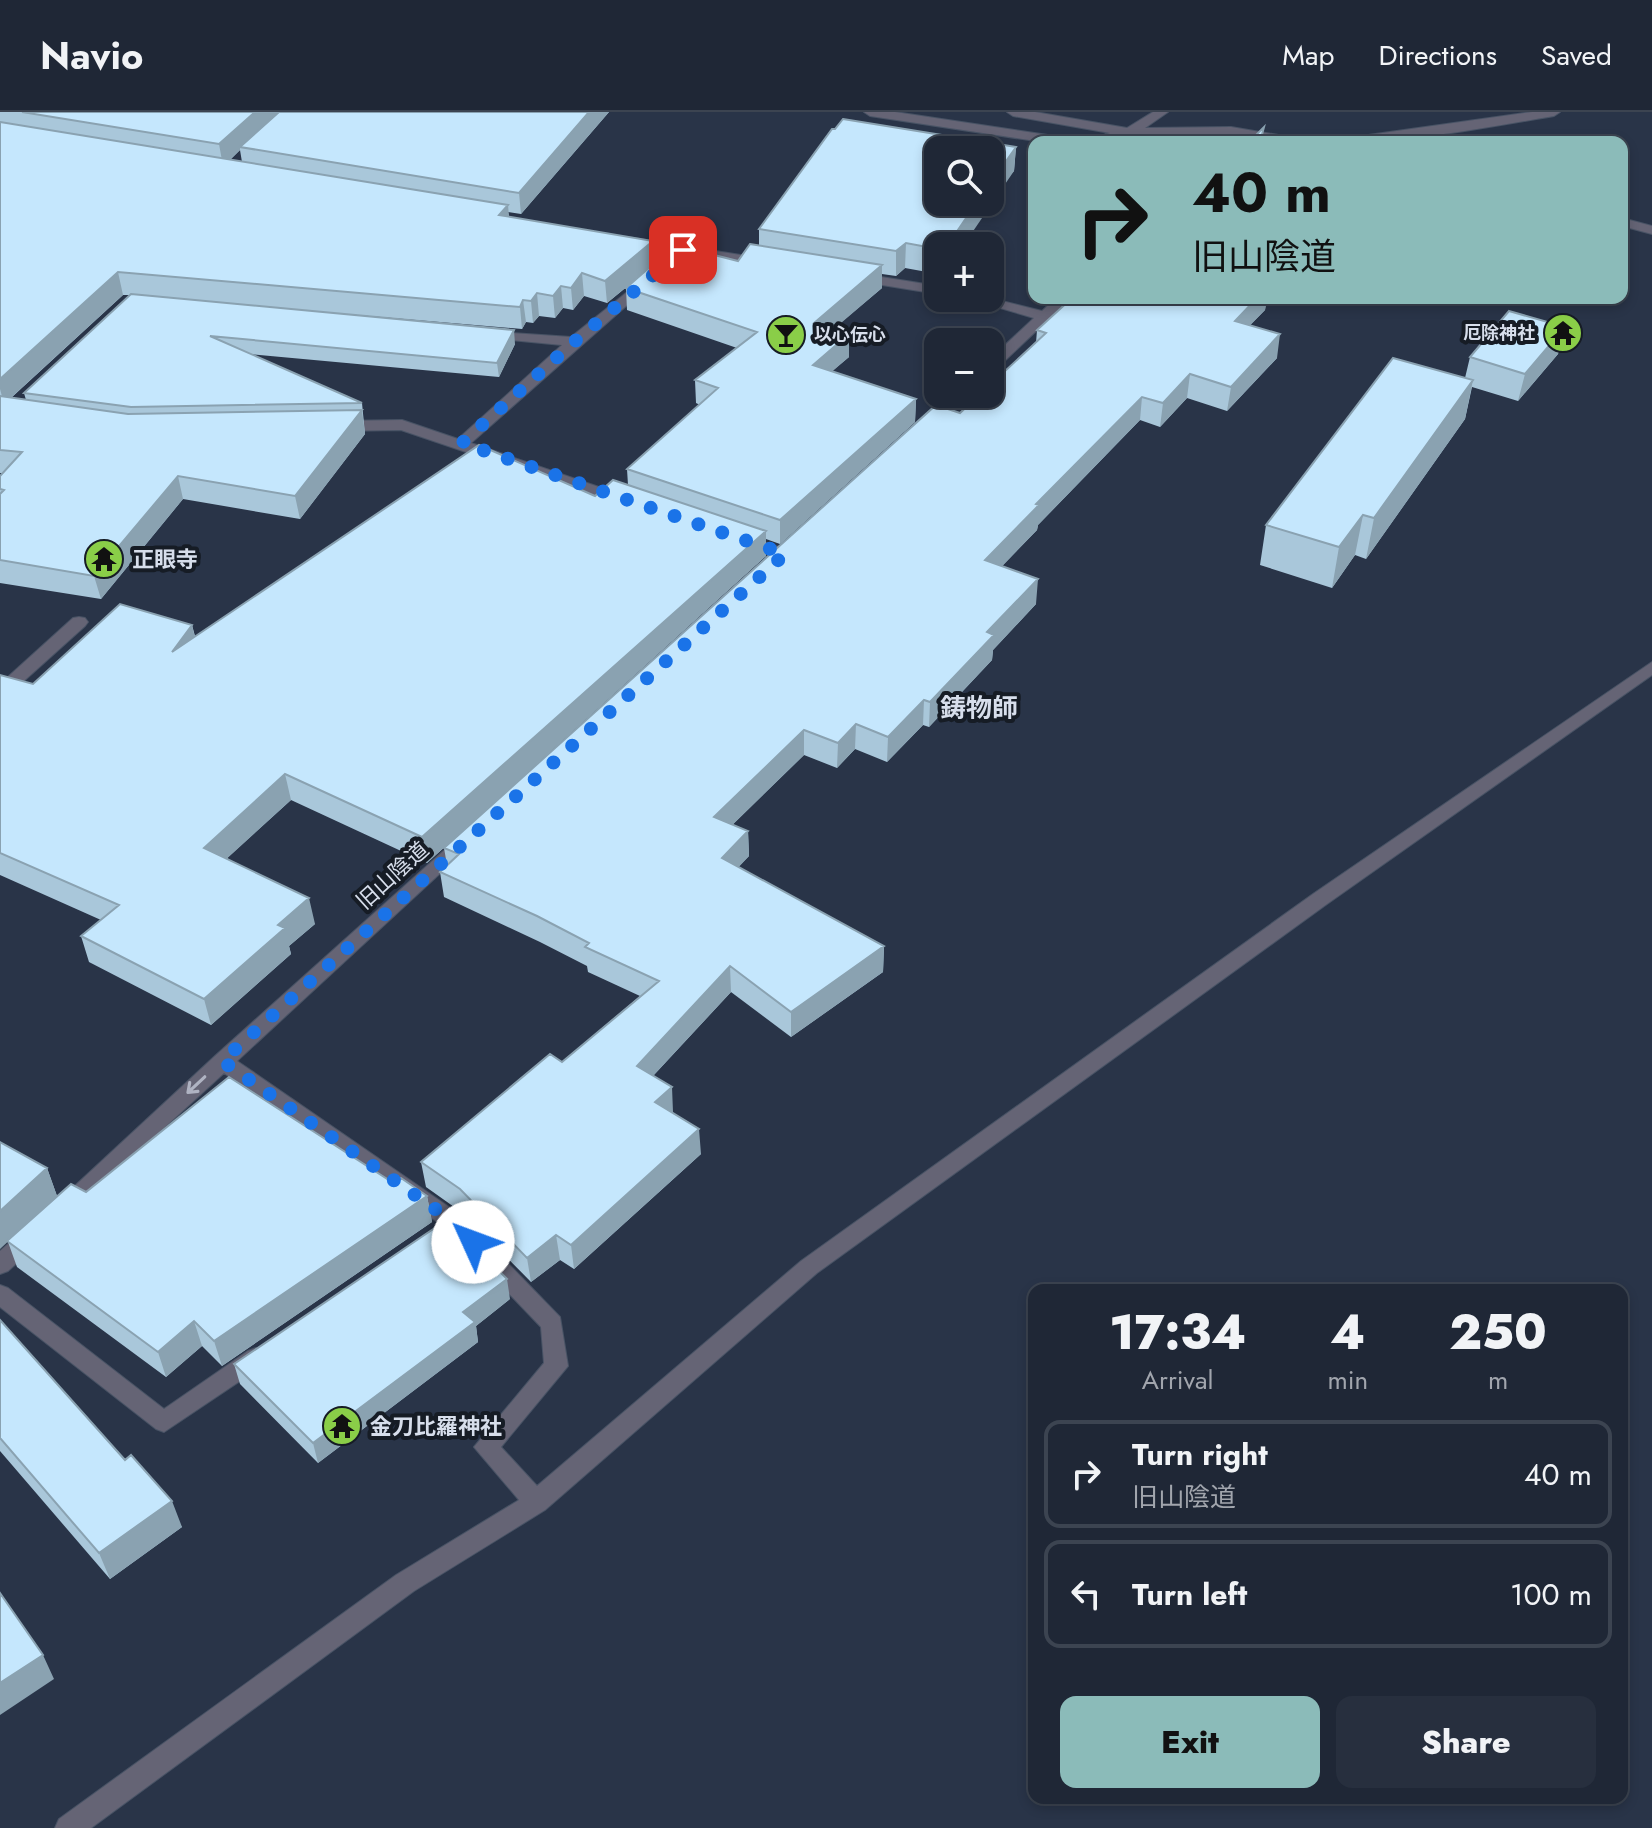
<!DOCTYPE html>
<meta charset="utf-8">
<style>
:root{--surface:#1f2736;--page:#272f3e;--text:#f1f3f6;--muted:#a1a5ad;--line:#3c4451;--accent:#8bbbb9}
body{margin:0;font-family:Jost,"Noto Sans JP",sans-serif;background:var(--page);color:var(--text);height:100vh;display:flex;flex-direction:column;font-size:30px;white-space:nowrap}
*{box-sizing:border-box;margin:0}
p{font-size:26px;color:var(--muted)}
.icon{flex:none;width:44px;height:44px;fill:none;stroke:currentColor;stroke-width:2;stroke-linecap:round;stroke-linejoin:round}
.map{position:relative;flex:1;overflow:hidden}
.details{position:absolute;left:1028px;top:1172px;width:600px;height:520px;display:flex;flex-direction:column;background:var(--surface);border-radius:16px;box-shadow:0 4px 12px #0003,0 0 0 2px var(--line)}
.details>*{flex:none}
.top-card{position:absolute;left:1028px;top:24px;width:600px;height:168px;border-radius:16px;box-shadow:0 4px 12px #0003,0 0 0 2px var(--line);background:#8bbbb9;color:#111;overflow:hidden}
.fabs{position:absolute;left:924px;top:24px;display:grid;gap:16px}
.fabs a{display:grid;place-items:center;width:80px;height:80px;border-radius:16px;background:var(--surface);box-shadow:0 4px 12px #0003,0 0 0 2px var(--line);font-size:40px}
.pin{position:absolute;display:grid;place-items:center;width:68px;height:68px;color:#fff;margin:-34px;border-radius:16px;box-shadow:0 4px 12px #0006}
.me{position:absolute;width:88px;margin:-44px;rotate:313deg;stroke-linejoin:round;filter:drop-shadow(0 0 6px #0008)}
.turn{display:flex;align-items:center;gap:28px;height:168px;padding:0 32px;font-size:36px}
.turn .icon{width:104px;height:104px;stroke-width:2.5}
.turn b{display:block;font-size:56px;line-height:68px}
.eta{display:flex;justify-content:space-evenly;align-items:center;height:136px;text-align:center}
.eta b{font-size:48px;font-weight:800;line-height:56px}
.button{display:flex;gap:16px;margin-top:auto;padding:16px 32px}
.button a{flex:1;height:92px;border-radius:16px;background:var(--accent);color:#111;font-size:32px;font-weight:800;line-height:92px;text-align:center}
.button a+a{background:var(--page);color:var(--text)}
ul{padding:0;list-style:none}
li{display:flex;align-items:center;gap:24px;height:108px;margin:0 16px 12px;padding:0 16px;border:4px solid var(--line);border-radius:16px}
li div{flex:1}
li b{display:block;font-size:30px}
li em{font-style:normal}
header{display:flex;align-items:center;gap:48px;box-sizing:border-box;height:112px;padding:0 40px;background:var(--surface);border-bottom:2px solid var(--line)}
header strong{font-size:38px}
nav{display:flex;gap:44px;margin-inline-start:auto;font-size:28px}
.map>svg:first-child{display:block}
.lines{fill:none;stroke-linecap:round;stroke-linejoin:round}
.minor-casing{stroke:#485365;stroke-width:2}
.minor{fill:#656475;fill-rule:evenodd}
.wall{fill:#a9c7da;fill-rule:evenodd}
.shaded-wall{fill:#8aa2b1}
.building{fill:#c5e7fd;stroke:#8aa2b1;stroke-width:2}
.oneway{stroke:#afb3c2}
.route{stroke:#1a73e8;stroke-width:14;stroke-dasharray:0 25.2}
.labels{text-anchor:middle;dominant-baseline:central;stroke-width:8;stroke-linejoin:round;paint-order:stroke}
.far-poi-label{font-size:18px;font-weight:bold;fill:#d7deeb;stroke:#161c25;text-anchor:end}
.poi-label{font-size:22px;font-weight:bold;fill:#d7deeb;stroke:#161c25;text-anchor:start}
.street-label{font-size:22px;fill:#d7deeb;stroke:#161c25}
.quarter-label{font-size:26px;font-weight:bold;fill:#d7deeb;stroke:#161c25}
</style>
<header>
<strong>Navio</strong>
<nav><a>Map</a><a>Directions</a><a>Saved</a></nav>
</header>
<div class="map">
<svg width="1652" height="1716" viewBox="0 0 1652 1716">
<rect width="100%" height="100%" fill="#293448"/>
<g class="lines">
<g class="minor-casing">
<path id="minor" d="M 864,0 L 895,0 L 1068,26 L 1074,30 L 1042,30 L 870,4 Z
M 1007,0 L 1035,0 L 1127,16 L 1153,0 L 1168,0 L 1145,16 L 1231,15 L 1296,26 L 1302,30 L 1273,30 L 1231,23 L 1129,24 L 1103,30 L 1080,30 L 1110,21 L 1013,4 Z
M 1532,0 L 1560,0 L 1554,4 C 1483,16 1413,30 1341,30 L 1347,26 Z
M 1622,106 L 1652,114 L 1652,122 L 1622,114 Z
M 627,125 L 766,147 L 773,151 L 766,155 L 622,132 L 622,126 Z
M 856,161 L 938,174 L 938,182 L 851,168 L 849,165 Z
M 646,165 L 653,169 L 651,172 L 471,331 L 628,385 L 628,391 L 616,391 L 401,318 L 338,319 L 330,314 L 338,309 L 402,308 L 458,327 L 562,233 L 489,226 L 484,225 L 484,219 L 571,225 Z
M 966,186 L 990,186 L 1042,199 L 1056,186 L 1071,186 L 995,258 L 990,259 L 990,247 L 1034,206 Z
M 951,282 L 968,282 L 930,317 L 920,317 L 920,311 Z
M 739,422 L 791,439 L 793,442 L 785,447 L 733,430 L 731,427 Z
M 79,505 L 85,506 L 88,510 L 85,514 L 6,585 L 0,587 L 0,572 L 73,506 Z
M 1652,550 L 1652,563 L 1327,792 L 817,1161 L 545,1398 L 414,1479 L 91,1716 L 55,1716 L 59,1707 L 396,1463 L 519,1388 L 474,1335 L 544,1251 L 541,1215 L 446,1116 L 224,961 L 70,1102 L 62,1105 L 54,1102 L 51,1096 L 215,944 L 458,726 L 465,724 L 474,730 L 237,949 L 462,1104 L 560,1205 L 568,1254 L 501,1335 L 537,1374 L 801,1149 L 1313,782 Z
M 33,1114 L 41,1117 L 44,1123 L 41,1129 L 8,1159 L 0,1162 L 0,1139 L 25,1117 Z
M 0,1173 L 8,1176 L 164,1297 L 248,1239 L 256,1236 L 264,1239 L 268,1246 L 264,1253 L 164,1320 L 156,1317 L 0,1195 Z"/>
</g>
<use href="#minor" class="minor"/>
</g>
<path class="wall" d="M 0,0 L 609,0 L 521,102 L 508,100 L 509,105 L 654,151 L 738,149 L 759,133 L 759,117 L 1016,35 L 1014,59 L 938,134 L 938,162 L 905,156 L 896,164 L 882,162 L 882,176 L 833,217 L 849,222 L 849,245 L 832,259 L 916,287 L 915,310 L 780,432 L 766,427 L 766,444 L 427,751 L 291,688 L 227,746 L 315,812 L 289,834 L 291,842 L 211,913 L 89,850 L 81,824 L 101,808 L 0,763 L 0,563 L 33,572 L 192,513 L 195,524 L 628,373 L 627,357 L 700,293 L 696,291 L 695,268 L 737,236 L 627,198 L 626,176 L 634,169 L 607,191 L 584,184 L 573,198 L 563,196 L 555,206 L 539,204 L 533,211 L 526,210 L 522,217 L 334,201 L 515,232 L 499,265 L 249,242 L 362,291 L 365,322 L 300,407 L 183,387 L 101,487 L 0,471 L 0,364 L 3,361 L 0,361 ZM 240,38 L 242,50 L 230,48 ZM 123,183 L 130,183 L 24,281 L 26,288 L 11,286 Z
M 1072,186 L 1267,186 L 1265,198 L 1250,213 L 1277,246 L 1227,299 L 1187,286 L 1160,315 L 1140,308 L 1038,413 L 1037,418 L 1002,454 L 1036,492 L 993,538 L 992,548 L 929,615 L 923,613 L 887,650 L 855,637 L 837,656 L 804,643 L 732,713 L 748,719 L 749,744 L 738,755 L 884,834 L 883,860 L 791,925 L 731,880 L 653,964 L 673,1001 L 701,1042 L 574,1157 L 560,1148 L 531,1170 L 464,1102 L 426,1075 L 421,1050 L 562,950 L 640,884 L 588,860 L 587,854 L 540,830 L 444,785 L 440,760 L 447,753 L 444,736 L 960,301 L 1036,231 L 1037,218 Z
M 1565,215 L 1558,242 L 1518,289 L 1472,275 L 1465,307 L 1366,447 L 1355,443 L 1332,476 L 1260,453 L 1266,413 L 1465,266 L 1470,245 Z
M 47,1056 L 57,1084 L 86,1080 L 395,1072 L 427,1084 L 432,1110 L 222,1254 L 202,1234 L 166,1265 L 17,1155 L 8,1130 Z
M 510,1187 L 476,1214 L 478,1230 L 318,1351 L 240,1272 L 234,1252 Z
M 0,1208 L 182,1415 L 110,1467 L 0,1339 Z"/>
<path class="shaded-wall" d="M 255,0 L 283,0 L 240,35 L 240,38 L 223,54 L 219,32 Z
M 589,0 L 609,0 L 521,102 L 519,81 Z
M 1016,35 L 1014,59 L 963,134 L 947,134 L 977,90 L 990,90 L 990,72 Z
M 508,93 L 510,115 L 499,103 Z
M 653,129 L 654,152 L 607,191 L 605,169 Z
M 906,131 L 905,156 L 896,164 L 896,139 Z
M 882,153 L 882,176 L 814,234 L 814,211 Z
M 118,160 L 123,183 L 4,292 L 0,277 L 0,267 Z
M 582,161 L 584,184 L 573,198 L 571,176 Z
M 561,174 L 563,196 L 555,206 L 553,184 Z
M 537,181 L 539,204 L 533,211 L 531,189 Z
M 1257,186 L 1267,186 L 1265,198 L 1232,232 L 1235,209 Z
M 523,188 L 526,210 L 522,217 L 520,195 Z
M 1565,215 L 1558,242 L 1518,289 L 1525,262 Z
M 514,218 L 515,232 L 499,265 L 497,251 Z
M 849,222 L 849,245 L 813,276 L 813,253 Z
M 1280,222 L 1277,246 L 1227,299 L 1231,275 Z
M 1190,262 L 1187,286 L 1160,315 L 1163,291 Z
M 1473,268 L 1465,307 L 1366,447 L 1374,406 Z
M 1142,285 L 1140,308 L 1038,413 L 1037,418 L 984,473 L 985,448 L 1036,392 Z
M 916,287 L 915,310 L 780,432 L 780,408 Z
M 362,298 L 365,322 L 300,407 L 295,384 Z
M 178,364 L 183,387 L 101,487 L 94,464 Z
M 1363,403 L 1355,443 L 1332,476 L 1339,435 Z
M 766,419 L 766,444 L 427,751 L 422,725 Z
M 1038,467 L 1036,492 L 993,538 L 992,548 L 929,615 L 930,590 L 987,520 Z
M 192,513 L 198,539 L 172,540 Z
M 924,588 L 923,613 L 887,650 L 888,625 Z
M 856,612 L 855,637 L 837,656 L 838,631 Z
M 804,618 L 804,643 L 715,730 L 714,705 Z
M 285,662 L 291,688 L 210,762 L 204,736 Z
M 748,719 L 749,744 L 723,772 L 722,746 Z
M 309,786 L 315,812 L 289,834 L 291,842 L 211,913 L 204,887 L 278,813 Z
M 884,834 L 883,860 L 791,925 L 791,900 Z
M 730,854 L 731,880 L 639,979 L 637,954 Z
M 672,975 L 673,1000 L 657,1015 L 655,990 Z
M 699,1017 L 701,1042 L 574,1157 L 571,1133 Z
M 47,1056 L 57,1084 L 0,1137 L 0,1099 Z
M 427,1084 L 432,1110 L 222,1254 L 214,1229 Z
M 556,1123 L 560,1148 L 531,1170 L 527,1146 Z
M 507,1167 L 510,1187 L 476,1214 L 478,1230 L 318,1351 L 313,1331 L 463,1200 Z
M 194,1209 L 202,1234 L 166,1265 L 158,1240 Z
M 172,1389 L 182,1415 L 110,1467 L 99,1441 Z
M 43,1543 L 54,1567 L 0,1603 L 0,1571 Z"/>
<path class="building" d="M 22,0 L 255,0 L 219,32 Z
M 279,0 L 589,0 L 519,81 L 240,35 Z
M 843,7 L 1016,35 L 990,72 L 990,38 L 938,38 L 938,90 L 977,90 L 947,134 L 938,134 L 938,137 L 906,131 L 896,139 L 759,117 L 832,17 L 835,17 Z
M 0,10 L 508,93 L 499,103 L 653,129 L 605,169 L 582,161 L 571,176 L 561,174 L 553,184 L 537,181 L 531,189 L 523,188 L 520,195 L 118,160 L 0,267 Z
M 1264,15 L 1260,30 L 1249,30 Z
M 750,132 L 882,153 L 814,211 L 849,222 L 813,253 L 916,287 L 780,408 L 627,357 L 718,276 L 695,268 L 757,220 L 626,176 L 675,133 L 738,149 Z
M 131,182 L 514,218 L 497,251 L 210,224 L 362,291 L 131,295 L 24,281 Z
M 1072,186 L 1257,186 L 1235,209 L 1280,222 L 1231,275 L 1190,262 L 1163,291 L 1142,285 L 1036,392 L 1039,393 L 985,448 L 1038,467 L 987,520 L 994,523 L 930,590 L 924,588 L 888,625 L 856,612 L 838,631 L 804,618 L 714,705 L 748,719 L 722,746 L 884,834 L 791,900 L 730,854 L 637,954 L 672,975 L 655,990 L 699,1017 L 571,1133 L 556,1123 L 527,1146 L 460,1077 L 421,1050 L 550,942 L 562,950 L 659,869 L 585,835 L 589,831 L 537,804 L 440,760 L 459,742 L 444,736 L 936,293 L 960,301 L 980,282 L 990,282 L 990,273 L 1046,221 L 1037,218 Z
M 1509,199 L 1565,215 L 1525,262 L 1470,245 Z
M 1393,246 L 1473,268 L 1374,406 L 1363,403 L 1339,435 L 1266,413 Z
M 0,284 L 128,302 L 362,298 L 295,384 L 178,364 L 94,464 L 0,448 L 0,382 L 4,378 L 0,377 L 0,364 L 22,340 L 0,338 Z
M 479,333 L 595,384 L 613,368 L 766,419 L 422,725 L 285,662 L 204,736 L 309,786 L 278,813 L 285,816 L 204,887 L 81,824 L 119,793 L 0,741 L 0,563 L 33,572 L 120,492 L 192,513 L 172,540 Z
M 229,965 L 395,1072 L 401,1066 L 427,1084 L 214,1229 L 194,1209 L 158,1240 L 7,1129 L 71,1072 L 86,1080 Z
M 0,1030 L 47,1056 L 0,1099 Z
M 448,1107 L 507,1167 L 463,1200 L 475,1210 L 313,1331 L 234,1252 Z
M 0,1208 L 125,1348 L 131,1343 L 172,1389 L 99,1441 L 0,1326 Z
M 0,1481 L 43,1543 L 0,1571 Z"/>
<defs><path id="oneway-shaft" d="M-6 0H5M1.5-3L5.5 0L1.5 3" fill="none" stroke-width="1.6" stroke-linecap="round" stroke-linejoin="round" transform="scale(2)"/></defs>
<use class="oneway" href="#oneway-shaft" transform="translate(196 973) rotate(137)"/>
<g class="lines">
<path class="route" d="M 473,1130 L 454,1110 L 222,949 L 785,442 L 462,331 L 574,230 L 683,138"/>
</g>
<defs>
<g id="temple-disc" transform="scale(2)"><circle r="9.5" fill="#8ace48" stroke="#161c25"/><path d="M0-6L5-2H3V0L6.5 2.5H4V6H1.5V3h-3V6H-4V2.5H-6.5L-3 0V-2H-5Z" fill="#111"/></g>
<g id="bar-disc" transform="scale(2)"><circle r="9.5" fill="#8ace48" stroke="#161c25"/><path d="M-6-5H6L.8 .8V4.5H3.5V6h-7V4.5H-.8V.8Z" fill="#111"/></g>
</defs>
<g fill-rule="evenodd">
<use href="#temple-disc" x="1563" y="221"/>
<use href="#bar-disc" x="786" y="223"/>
<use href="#temple-disc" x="104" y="447"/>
<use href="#temple-disc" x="342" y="1314"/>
</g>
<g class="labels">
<g class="far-poi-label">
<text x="1535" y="221">厄除神社</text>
<text x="814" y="223" text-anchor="start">以心伝心</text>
</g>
<g class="poi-label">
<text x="132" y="447">正眼寺</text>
<text x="370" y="1314">金刀比羅神社</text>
</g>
<g class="street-label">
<text transform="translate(392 763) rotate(-42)">旧山陰道</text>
</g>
<g class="quarter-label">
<text x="979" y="596">鋳物師</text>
</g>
</g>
</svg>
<div class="fabs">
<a><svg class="icon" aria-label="search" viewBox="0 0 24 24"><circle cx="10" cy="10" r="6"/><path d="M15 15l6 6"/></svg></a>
<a>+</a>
<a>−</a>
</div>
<div class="pin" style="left:683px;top:138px;background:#d93025"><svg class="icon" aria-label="arrive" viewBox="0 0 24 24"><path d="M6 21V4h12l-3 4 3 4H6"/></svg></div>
<svg class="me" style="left:473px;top:1130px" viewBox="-20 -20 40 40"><circle r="19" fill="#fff"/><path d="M0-13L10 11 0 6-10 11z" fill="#1a73e8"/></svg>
<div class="top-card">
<div class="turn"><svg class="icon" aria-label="right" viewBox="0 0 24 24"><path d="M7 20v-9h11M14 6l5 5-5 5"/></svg><div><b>40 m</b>旧山陰道</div></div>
</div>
<section class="details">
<div class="eta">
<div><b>17:34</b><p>Arrival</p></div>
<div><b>4</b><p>min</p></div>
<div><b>250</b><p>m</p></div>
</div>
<ul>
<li><svg class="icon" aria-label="right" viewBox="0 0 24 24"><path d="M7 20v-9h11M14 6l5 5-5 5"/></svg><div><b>Turn right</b><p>旧山陰道</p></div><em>40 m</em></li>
<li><svg class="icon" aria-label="left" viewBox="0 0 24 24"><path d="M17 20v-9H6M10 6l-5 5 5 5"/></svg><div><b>Turn left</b></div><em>100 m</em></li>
</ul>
<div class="button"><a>Exit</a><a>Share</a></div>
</section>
</div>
